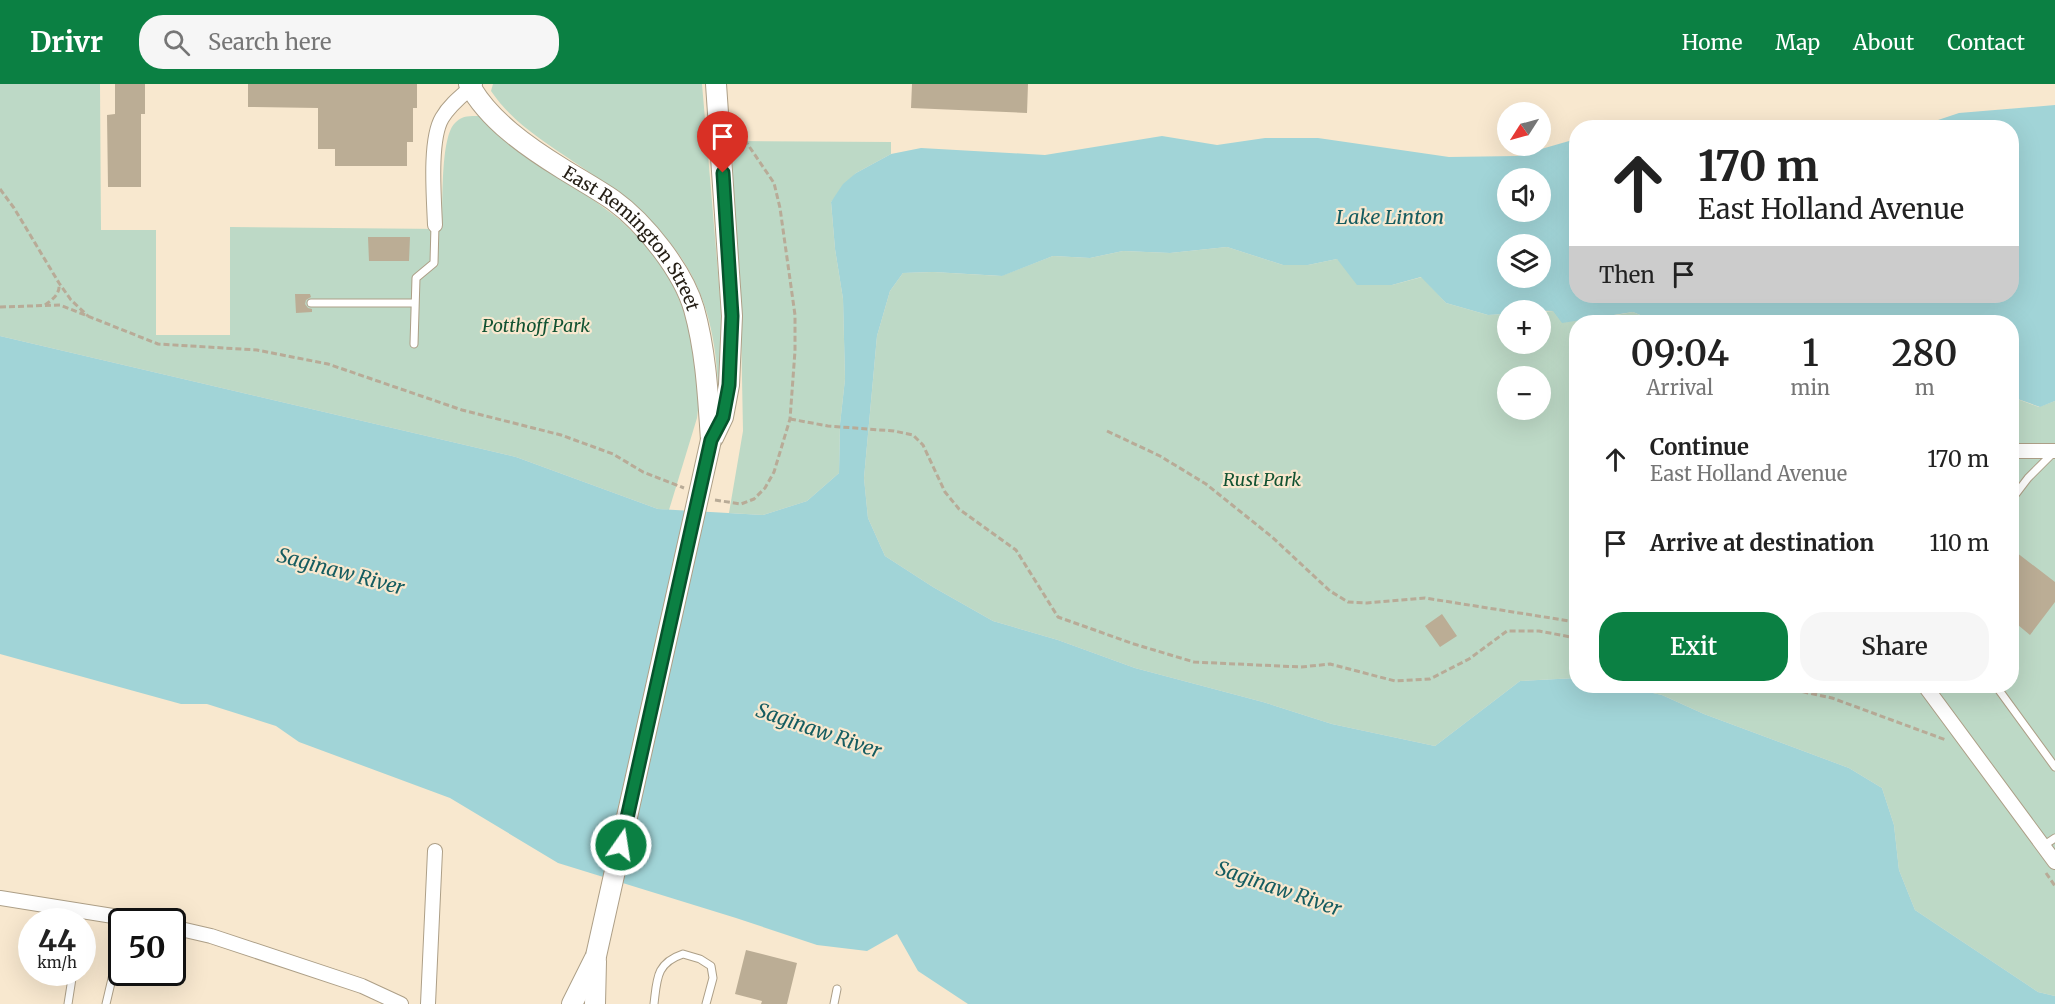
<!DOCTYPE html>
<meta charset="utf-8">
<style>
:root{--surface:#fff;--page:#f6f6f6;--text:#222;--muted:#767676;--accent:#0b8043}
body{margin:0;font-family:Merriweather,serif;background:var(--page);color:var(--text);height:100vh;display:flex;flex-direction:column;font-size:22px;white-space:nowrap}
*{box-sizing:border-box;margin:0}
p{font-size:20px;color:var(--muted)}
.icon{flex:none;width:33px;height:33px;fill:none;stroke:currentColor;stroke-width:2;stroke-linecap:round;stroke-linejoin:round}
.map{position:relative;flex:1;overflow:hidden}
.details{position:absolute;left:1569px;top:231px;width:450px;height:378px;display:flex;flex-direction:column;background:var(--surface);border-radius:24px;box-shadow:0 6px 24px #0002}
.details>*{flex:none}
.hud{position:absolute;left:1569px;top:36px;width:450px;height:183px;border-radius:24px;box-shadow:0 6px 24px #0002;background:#fff;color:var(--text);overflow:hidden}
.needle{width:39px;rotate:234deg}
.controls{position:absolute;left:1497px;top:18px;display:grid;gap:12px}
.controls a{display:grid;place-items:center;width:54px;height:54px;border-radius:50%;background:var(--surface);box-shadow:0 6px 24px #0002;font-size:30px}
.speed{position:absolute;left:18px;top:824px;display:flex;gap:12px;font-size:30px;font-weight:700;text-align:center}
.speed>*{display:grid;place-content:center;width:78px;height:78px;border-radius:50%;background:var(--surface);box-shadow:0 6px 24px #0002;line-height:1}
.speed small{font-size:15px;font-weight:400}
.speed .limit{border:3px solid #111;border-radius:9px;background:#fff;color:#111}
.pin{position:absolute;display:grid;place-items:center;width:51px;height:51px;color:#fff;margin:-62px -26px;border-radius:50% 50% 50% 0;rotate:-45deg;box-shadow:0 0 6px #0007}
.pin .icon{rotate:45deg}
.me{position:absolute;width:66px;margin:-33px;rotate:13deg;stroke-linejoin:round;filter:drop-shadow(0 0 4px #0008)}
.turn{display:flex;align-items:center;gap:21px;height:126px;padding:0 30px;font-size:27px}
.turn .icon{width:78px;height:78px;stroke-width:2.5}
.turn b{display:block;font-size:42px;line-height:51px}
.then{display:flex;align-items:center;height:57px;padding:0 30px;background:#0003;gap:12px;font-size:22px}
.eta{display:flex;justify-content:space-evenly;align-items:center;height:102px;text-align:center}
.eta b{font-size:36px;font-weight:600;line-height:42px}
.action{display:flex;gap:12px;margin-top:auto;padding:12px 30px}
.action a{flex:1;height:69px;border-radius:24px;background:var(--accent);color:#fff;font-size:24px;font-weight:600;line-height:69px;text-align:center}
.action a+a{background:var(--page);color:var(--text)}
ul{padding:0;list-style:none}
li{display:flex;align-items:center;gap:18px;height:84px;padding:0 30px}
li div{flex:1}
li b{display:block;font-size:22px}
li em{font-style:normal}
header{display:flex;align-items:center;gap:36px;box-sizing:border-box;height:84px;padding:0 30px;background:var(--accent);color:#fff}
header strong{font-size:28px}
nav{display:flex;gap:33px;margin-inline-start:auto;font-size:21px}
.search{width:420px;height:54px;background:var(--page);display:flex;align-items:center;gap:15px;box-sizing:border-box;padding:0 21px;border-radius:24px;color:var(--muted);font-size:22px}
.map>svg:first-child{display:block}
.green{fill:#bdd9c6;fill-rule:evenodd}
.water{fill:#a1d4d7;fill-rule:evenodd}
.building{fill:#bbad95}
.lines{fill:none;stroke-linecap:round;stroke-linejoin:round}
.lane-casing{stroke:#ad9f87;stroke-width:9}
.street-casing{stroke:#ad9f87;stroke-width:16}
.secondary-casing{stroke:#ad9f87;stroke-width:22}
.path{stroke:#b8ab97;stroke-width:3;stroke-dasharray:6 3;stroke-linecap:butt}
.lane{stroke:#fff;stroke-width:7}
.street{stroke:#fff;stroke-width:14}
.secondary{stroke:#fff;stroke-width:20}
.secondary-bridge-casing{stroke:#ad9f87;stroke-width:22;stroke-linecap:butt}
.secondary-bridge{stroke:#fff;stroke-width:20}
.route-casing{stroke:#07532c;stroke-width:15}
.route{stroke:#0b8043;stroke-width:10}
.labels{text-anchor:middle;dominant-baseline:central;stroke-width:4.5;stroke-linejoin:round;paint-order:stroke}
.street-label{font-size:18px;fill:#262017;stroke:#f8e8cf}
.park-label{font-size:18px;font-style:italic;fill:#125232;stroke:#f8e8cf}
.water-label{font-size:20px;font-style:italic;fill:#155c60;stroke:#f8e8cf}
</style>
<header>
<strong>Drivr</strong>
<div class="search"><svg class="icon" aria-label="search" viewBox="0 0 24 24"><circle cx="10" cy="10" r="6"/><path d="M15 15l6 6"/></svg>Search here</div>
<nav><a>Home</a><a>Map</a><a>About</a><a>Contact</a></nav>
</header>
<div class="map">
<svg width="2055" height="920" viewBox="0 0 2055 920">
<rect width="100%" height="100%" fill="#f8e8cf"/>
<path class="green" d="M 0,0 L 100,0 L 101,146 L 156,146 L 156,251 L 230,251 L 230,143 L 442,145 C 443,123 440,53 455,39 C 462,31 471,32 481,32 L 619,135 L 651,165 L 674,203 L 690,242 L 700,310 L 697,334 L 669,426 L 658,425 L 516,373 L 0,252 Z
M 493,0 L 702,0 L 724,259 L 721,302 L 718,302 C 713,186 665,139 574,78 C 543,57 512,38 491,7 Z
M 734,57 L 891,58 L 891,70 L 856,89 L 831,118 L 835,165 L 843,215 L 845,295 L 840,340 L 839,389 L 807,417 L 763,431 L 729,429 L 743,347 L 740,190 L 732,108 Z
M 1227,163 L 1283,181 L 1308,181 L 1337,175 L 1392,201 L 1422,193 L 1446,219 L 1488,231 L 1507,230 L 1508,260 L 1540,260 L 1541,228 L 1553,227 L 1605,233 L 1633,228 L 1657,238 L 1576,238 L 1576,594 L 1520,597 L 1435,662 L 1332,640 L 1263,618 L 1135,584 L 1058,556 L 993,537 L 933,503 L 885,472 L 868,434 L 864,394 L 877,252 L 890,207 L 903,189 L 933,188 L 1001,192 L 1053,172 L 1090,174 L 1123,167 L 1170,169 ZM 1508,292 L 1540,292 L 1540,326 L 1508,326 Z
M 2012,313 L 2039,323 L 2055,317 L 2055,912 L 2038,908 L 1915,826 L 1899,786 L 1894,741 L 1882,704 L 1849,684 L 1704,630 L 1662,611 L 1621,602 L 2012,602 Z"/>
<path class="water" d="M 2055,21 L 2055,317 L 2040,323 L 2012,313 L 2012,238 L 1657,238 L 1633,228 L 1562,239 L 1553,227 L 1508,226 L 1507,230 L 1488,231 L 1446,219 L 1421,193 L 1392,201 L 1357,201 L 1337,175 L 1308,181 L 1283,181 L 1227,163 L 1170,169 L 1123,167 L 1090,174 L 1053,172 L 1002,192 L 933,188 L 903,189 L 890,207 L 877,252 L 864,394 L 868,434 L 885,472 L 933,503 L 993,537 L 1058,556 L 1135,584 L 1263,618 L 1332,640 L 1435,662 L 1520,597 L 1576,594 L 1576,602 L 1621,602 L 1662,611 L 1704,630 L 1849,684 L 1882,704 L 1894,741 L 1899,786 L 1915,826 L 2038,908 L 2055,912 L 2055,920 L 968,920 L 918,887 L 897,850 L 867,867 L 817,861 L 736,834 L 558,779 L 450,714 L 299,658 L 276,642 L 207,620 L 181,620 L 0,570 L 0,252 L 516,373 L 658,425 L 763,431 L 807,417 L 839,389 L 840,340 L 845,295 L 843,215 L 835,165 L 831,118 L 843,100 L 856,89 L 891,70 L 921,64 L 1045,71 L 1162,52 L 1217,61 L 1265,54 L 1318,54 L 1449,73 L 1517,72 L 1576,55 L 1576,212 L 2012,212 L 2012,44 L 1917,43 L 1959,29 ZM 1508,94 L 1540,94 L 1540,128 L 1508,128 ZM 1508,160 L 1540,160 L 1540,194 L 1508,194 Z"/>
<path class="building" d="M 115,0 L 145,0 L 145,30 L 141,30 L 141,103 L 108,103 L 107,31 L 115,30 Z
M 248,0 L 417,0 L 417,24 L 413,24 L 413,58 L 407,58 L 407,82 L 335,82 L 335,65 L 318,65 L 318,24 L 248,23 Z
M 912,0 L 1028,0 L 1027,29 L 911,24 Z
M 368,153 L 410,153 L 409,177 L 369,177 Z
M 295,210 L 310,210 L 311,213 L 306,216 L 305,220 L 308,224 L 312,225 L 312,228 L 296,229 Z
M 2012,465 L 2055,498 L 2055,518 L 2030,551 L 2012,536 Z
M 1442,530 L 1457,552 L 1440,563 L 1425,542 Z
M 746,866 L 797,879 L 787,920 L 761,920 L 762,917 L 735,910 Z"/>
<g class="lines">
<g class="lane-casing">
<path id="lane" d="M 311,219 L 415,219
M 414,260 L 416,194 L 434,179 L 435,141
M 2012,415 L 2028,394 L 2053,369
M 1996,602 L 2055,683
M 2043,762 L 2055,754
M 68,920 L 73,888
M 106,920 L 122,852
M 654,920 C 657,895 656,879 683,870 L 700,875 L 711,882 L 713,894 L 706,920
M 834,920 L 837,905"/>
</g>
<g class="street-casing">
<path id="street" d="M 435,141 C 434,114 429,56 442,34 C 450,20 464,10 475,0
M 2012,367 L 2055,367
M 1925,602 L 2055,778
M 0,814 L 144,837
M 172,843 L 211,852 L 362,902 L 401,920
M 428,920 L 435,767"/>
</g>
<g class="secondary-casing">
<g id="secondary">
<path id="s1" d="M 469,0 C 488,36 529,64 563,85 C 579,95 597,105 613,116 C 645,139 683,187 694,225 C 706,268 708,312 711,356"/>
<path d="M 713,354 L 723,333 L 729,301 L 732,232 L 716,0"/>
<path d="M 572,920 L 596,872"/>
<path d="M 595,920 L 596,877"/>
</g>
</g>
<path class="path" d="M 0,105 L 14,124 L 59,199 L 71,216 L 88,232
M 45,221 C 52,216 60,210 59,201
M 0,223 L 60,221 L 158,260 L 257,266 L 328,280 L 462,326 L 561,351 L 613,370 L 643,388 L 684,404
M 790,335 L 828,342 L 894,347 L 913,351 L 923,361 L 945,408 L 959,425 L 1016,466 L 1058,533 L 1134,560 L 1194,578 L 1301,583 L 1330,580 L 1395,597 L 1430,595 L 1469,575 L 1507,547 L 1539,547 L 1576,554
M 1107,347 L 1160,372 L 1206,400 L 1272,453 L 1330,507 L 1348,518 L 1367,519 L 1425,514 L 1576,538
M 715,416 L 741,420 L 754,415 L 765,404 L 774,388 L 790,335 L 795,267 L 795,231 L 780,124 L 774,99 L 740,49
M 1776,602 L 1832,614 L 1946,656
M 2046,789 L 2055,802"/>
<use href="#lane" class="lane"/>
<use href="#street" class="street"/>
<use href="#secondary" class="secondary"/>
<g class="secondary-bridge-casing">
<path id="secondary-bridge" d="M 596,872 L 711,356"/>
</g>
<use href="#secondary-bridge" class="secondary-bridge"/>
</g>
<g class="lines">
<g class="route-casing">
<path id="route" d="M 621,761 L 711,356 L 723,333 L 729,301 L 732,232 L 723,89"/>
</g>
<use href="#route" class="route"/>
</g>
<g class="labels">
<g class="street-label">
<text stroke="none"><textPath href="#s1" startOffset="228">East Remington Street</textPath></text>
</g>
<g class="park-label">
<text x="536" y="241">Potthoff Park</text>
<text x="1262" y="395">Rust Park</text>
</g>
<g class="water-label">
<text x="1390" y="132">Lake Linton</text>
<text transform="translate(341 487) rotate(15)">Saginaw River</text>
<text transform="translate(819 646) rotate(19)">Saginaw River</text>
<text transform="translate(1279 804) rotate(19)">Saginaw River</text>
</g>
</g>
</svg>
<div class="controls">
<a><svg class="needle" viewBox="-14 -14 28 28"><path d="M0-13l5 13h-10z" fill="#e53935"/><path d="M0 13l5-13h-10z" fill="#767676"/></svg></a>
<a><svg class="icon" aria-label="sound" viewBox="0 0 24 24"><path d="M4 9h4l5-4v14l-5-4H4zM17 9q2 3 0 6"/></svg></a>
<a><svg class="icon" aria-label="layers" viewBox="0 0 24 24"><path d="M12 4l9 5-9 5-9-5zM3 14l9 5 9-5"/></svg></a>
<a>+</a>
<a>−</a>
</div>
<div class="speed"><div>44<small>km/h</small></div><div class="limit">50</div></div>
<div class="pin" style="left:723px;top:89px;background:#d93025"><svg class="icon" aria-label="arrive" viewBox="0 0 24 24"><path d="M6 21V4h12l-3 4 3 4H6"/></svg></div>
<svg class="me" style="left:621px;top:761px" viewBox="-20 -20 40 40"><circle r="17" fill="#0b8043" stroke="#fff" stroke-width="3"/><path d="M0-11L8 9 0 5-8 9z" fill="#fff"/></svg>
<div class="hud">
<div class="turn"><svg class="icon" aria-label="ahead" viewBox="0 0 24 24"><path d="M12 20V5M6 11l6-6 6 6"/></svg><div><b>170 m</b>East Holland Avenue</div></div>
<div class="then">Then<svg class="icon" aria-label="arrive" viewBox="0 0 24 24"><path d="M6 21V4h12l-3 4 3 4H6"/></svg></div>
</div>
<section class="details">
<div class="eta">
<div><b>09:04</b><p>Arrival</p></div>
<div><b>1</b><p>min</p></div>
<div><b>280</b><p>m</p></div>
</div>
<ul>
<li><svg class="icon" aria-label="ahead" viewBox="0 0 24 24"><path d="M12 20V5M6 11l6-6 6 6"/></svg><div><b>Continue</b><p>East Holland Avenue</p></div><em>170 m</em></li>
<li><svg class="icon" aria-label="arrive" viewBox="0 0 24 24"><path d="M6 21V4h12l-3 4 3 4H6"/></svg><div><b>Arrive at destination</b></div><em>110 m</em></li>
</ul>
<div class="action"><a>Exit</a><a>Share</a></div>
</section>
</div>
